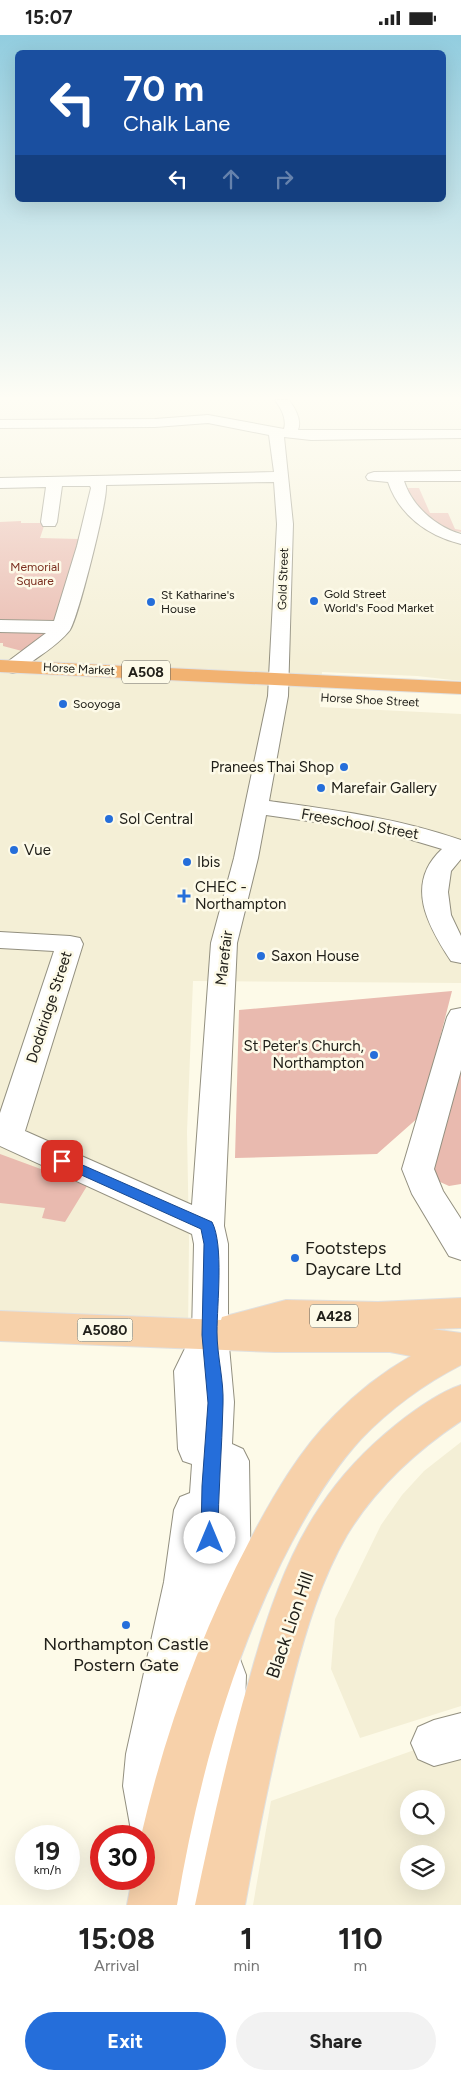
<!DOCTYPE html>
<style>
:root{--surface:#fff;--page:#f2f2f2;--text:#222;--muted:#767676;--accent:#256eda}
body{margin:0;font-family:Figtree,sans-serif;background:var(--page);color:var(--text);height:100vh;display:flex;flex-direction:column;font-size:19px;white-space:nowrap}
*{box-sizing:border-box;margin:0}
p{font-size:16px;color:var(--muted)}
.icon{flex:none;width:28px;height:28px;fill:none;stroke:currentColor;stroke-width:2;stroke-linecap:round;stroke-linejoin:round}
.map{position:relative;height:1870px;overflow:hidden}
.details{display:flex;flex-direction:column;background:var(--surface);flex:1}
.details>*{flex:none}
.top-card{position:absolute;left:15px;top:15px;width:431px;height:152px;border-radius:8px;box-shadow:0 5px 20px #0002;background:#1a4fa0;color:#fff;overflow:hidden}
.buttons{position:absolute;left:400px;top:1755px;display:grid;gap:10px}
.buttons a{display:grid;place-items:center;width:45px;height:45px;border-radius:50%;background:var(--surface);box-shadow:0 5px 20px #0002;font-size:25px}
.speed{position:absolute;left:15px;top:1790px;display:flex;gap:10px;font-size:25px;font-weight:700;text-align:center}
.speed>*{display:grid;place-content:center;width:65px;height:65px;border-radius:50%;background:var(--surface);box-shadow:0 5px 20px #0002;line-height:1}
.speed small{font-size:12px;font-weight:400}
.speed .limit{border:8px solid #d22;background:#fff;color:#111}
.pin{position:absolute;display:grid;place-items:center;width:42px;height:42px;color:#fff;margin:-21px;border-radius:10px;box-shadow:0 2px 8px #0006}
.me{position:absolute;width:55px;margin:-28px;rotate:0deg;stroke-linejoin:round;filter:drop-shadow(0 0 4px #0008)}
.turn{display:flex;align-items:center;gap:18px;height:105px;padding:0 25px;font-size:22px}
.turn .icon{width:65px;height:65px;stroke-width:2.5}
.turn b{display:block;font-size:35px;line-height:42px}
.lanes{display:flex;align-items:center;height:48px;padding:0 25px;background:#0003;justify-content:center;gap:25px;direction:ltr}
.lanes .off{opacity:.35}
.eta{display:flex;justify-content:space-evenly;align-items:center;height:85px;text-align:center}
.eta b{font-size:30px;font-weight:700;line-height:35px}
.cta{display:flex;gap:10px;margin-top:auto;padding:10px 25px}
.cta a{flex:1;height:58px;border-radius:30px;background:var(--accent);color:#fff;font-size:20px;font-weight:700;line-height:58px;text-align:center}
.cta a+a{background:var(--page);color:var(--text)}
.status{display:flex;justify-content:space-between;align-items:center;height:35px;padding:0 25px;background:var(--surface);direction:ltr}
.status svg{height:14px;fill:currentColor}
.map>svg:first-child{display:block}
.built{fill:#f4efd6;fill-rule:evenodd}
.green{fill:#e9baaf}
.lines{fill:none;stroke-linecap:round;stroke-linejoin:round}
.minor-casing{stroke:#928f7f;stroke-width:2}
.major-casing{stroke:#e0e0df;stroke-width:2}
.highway-casing{stroke:#e0e0df;stroke-width:2}
.minor{fill:#fff;fill-rule:evenodd}
.major{fill:#f7d1aa;fill-rule:evenodd}
.highway{fill:#f2b271;fill-rule:evenodd}
.route{fill:#256eda;stroke:#18488e}
.poi-dot{fill:#256eda;stroke:#fdfae8;stroke-width:2}
.labels{text-anchor:middle;dominant-baseline:central;stroke-width:5;stroke-linejoin:round;paint-order:stroke}
.far-park-label{font-size:12px;fill:#7a2e1f;stroke:#fdfae8}
.far-street-label{font-size:12px;fill:#21201a;stroke:#fdfae8}
.far-poi-label{font-size:12px;fill:#21201a;stroke:#fdfae8;text-anchor:start}
.shield{fill:#fdfae8;stroke:#636158;stroke-width:1}
.shield-label{font-size:14px;font-weight:bold;fill:#21201a}
.poi-label{font-size:15px;fill:#21201a;stroke:#fdfae8;text-anchor:start}
.street-label{font-size:15px;fill:#21201a;stroke:#fdfae8}
.near-poi-label{font-size:18px;fill:#21201a;stroke:#fdfae8;text-anchor:start}
.near-street-label{font-size:18px;fill:#21201a;stroke:#fdfae8}
</style>
<div class="status"><b>15:07</b><svg viewBox="0 0 49 12"><path d="M0 12V9h3v3zM5 12V6h3v6zM10 12V3h3v9zM15 12V0h3v12zM26 1h20v11H26zM47 4h2v5h-2z"/></svg></div>
<div class="map">
<svg width="461" height="1870" viewBox="0 0 461 1870">
<rect width="100%" height="100%" fill="#fdfae8"/>
<path class="built" d="M 0,365 L 461,365 L 461,646 L 417,641 L 322,637 L 320,672 L 461,679 L 461,948 L 193,946 L 187,1097 L 189,1205 L 188,1299 L 0,1291 Z
M 461,1407 L 461,1671 L 360,1703 L 331,1634 L 335,1584 L 381,1490 L 402,1460 L 424,1436 Z
M 461,1701 L 461,1870 L 253,1870 L 271,1766 L 434,1708 ZM 409,1764 L 436,1764 L 436,1791 L 409,1791 ZM 409,1819 L 436,1819 L 436,1846 L 409,1846 Z"/>
<path class="green" d="M 405,453 L 419,453 L 430,478 L 448,478 L 455,494 L 461,495 L 461,497 C 434,494 420,474 405,453 Z
M 21,486 L 21,488 L 45,488 L 40,503 L 79,504 L 58,587 L 0,586 L 0,487 Z
M 0,593 L 44,596 L 46,598 L 22,616 L 3,611 L 3,608 L 0,608 Z
M 452,956 L 420,1081 L 377,1119 L 235,1123 L 239,975 Z
M 461,1013 L 461,1149 L 449,1151 L 438,1146 L 429,1126 Z
M 0,1119 L 87,1151 L 65,1187 L 42,1183 L 45,1173 L 0,1168 Z"/>
<g class="lines">
<g class="minor-casing">
<path id="minor" d="M 275,365 L 289,365 C 295,373 302,385 298,395 L 461,395 L 461,403 L 311,405 L 284,402 L 293,489 L 288,661 L 269,766 C 334,775 398,783 461,805 L 461,824 L 451,836 L 448,857 L 451,880 L 461,901 L 461,928 L 451,926 C 428,891 404,849 442,814 L 385,797 L 266,780 L 258,823 L 237,908 L 224,1191 L 228,1209 L 228,1300 L 234,1367 L 232,1409 L 243,1414 L 249,1426 L 251,1549 L 249,1582 L 243,1597 L 227,1603 L 227,1619 L 240,1624 L 246,1640 L 244,1702 L 225,1870 L 175,1870 L 198,1702 L 201,1655 L 188,1650 L 187,1645 L 172,1719 L 169,1751 L 181,1804 L 174,1821 L 157,1828 L 144,1823 L 144,1801 L 132,1801 L 123,1751 L 126,1719 L 164,1547 L 174,1475 L 180,1462 L 190,1458 L 192,1429 L 183,1426 L 178,1414 L 174,1336 L 192,1299 L 194,1209 L 192,1199 L 0,1111 L 0,1078 L 54,916 L 0,913 L 0,897 L 70,901 L 80,903 L 83,909 L 25,1096 L 192,1170 L 211,908 L 234,823 L 268,661 L 277,489 L 274,447 L 106,450 C 108,465 78,583 70,595 C 57,612 36,622 20,636 L 13,638 L 6,636 L 3,632 L 6,628 L 46,598 L 0,597 L 0,585 L 54,586 L 77,511 L 91,453 L 90,451 L 62,451 L 57,487 L 55,491 L 43,491 L 41,487 L 46,452 L 0,453 L 0,443 L 274,437 L 269,400 L 208,388 L 155,392 L 0,393 L 0,385 L 155,384 L 208,380 L 284,394 C 287,384 281,373 275,365 Z
M 461,436 L 461,446 L 404,446 C 412,471 436,492 461,499 L 461,509 C 428,501 399,480 388,447 L 368,445 L 366,442 L 368,439 L 374,437 Z
M 461,973 L 461,1035 L 434,1134 L 443,1156 L 461,1184 L 461,1225 L 449,1221 L 412,1159 L 402,1134 L 447,982 L 451,975 Z
M 461,1678 L 461,1724 L 434,1731 L 418,1724 L 411,1708 L 418,1692 L 434,1685 Z"/>
</g>
<g class="major-casing">
<path id="major" d="M 461,1263 L 461,1293 L 432,1294 L 461,1298 L 461,1330 C 424,1349 390,1374 361,1404 C 328,1440 303,1484 281,1528 C 228,1636 197,1751 177,1870 L 127,1870 L 132,1844 L 144,1844 L 144,1801 L 141,1801 C 165,1697 201,1597 251,1503 C 274,1460 299,1416 334,1381 C 356,1358 383,1337 411,1321 L 390,1317 L 275,1317 L 0,1306 L 0,1276 L 221,1285 L 222,1282 L 286,1265 L 378,1267 Z
M 461,1350 L 461,1386 C 416,1416 375,1454 347,1500 C 321,1545 306,1595 293,1645 C 274,1719 259,1794 245,1870 L 195,1870 C 211,1794 228,1717 250,1642 C 266,1584 286,1522 320,1472 C 341,1440 367,1413 397,1389 C 416,1374 438,1358 461,1350 Z"/>
</g>
<g class="highway-casing">
<path id="highway" d="M 0,625 L 461,647 L 461,659 L 0,637 Z"/>
</g>
<use href="#minor" class="minor"/>
<use href="#major" class="major"/>
<use href="#highway" class="highway"/>
</g>
<linearGradient id="sky" x2="0" y2="1"><stop stop-color="#92cddf"/><stop offset="0.58" stop-color="#fefdf5"/><stop offset="1" stop-color="#fefdf5" stop-opacity="0"/></linearGradient>
<rect width="461" height="626" fill="url(#sky)"/>
<path class="route" d="M 62,1121 L 212,1187 C 224,1210 217,1269 217,1297 C 217,1321 224,1345 223,1369 C 222,1414 218,1458 218,1503 L 215,1509 L 210,1511 L 204,1509 L 201,1503 L 202,1451 L 208,1368 L 202,1300 L 204,1209 L 201,1194 L 57,1129 L 55,1126 L 57,1122 Z"/>
<g class="poi-dot">
<circle cx="314" cy="566" r="5"/>
<circle cx="151" cy="567" r="5"/>
<circle cx="63" cy="669" r="5"/>
<circle cx="344" cy="732" r="5"/>
<circle cx="321" cy="753" r="5"/>
<circle cx="109" cy="784" r="5"/>
<circle cx="14" cy="815" r="5"/>
<circle cx="187" cy="827" r="5"/>
<path d="M181.5 853.5h5v5h5v5h-5v5h-5v-5h-5v-5h5z"/>
<circle cx="261" cy="921" r="5"/>
<circle cx="374" cy="1020" r="5"/>
<circle cx="295" cy="1223" r="5"/>
<circle cx="126" cy="1590" r="5"/>
</g>
<g class="labels">
<g class="far-park-label">
<text x="35" y="532">Memorial<tspan x="35" dy="14">Square</tspan></text>
</g>
<g class="far-street-label">
<text transform="translate(283 544) rotate(-88)">Gold Street</text>
<text transform="translate(79 634) rotate(3)">Horse Market</text>
<text transform="translate(370 665) rotate(3)">Horse Shoe Street</text>
</g>
<g class="far-poi-label">
<text x="324" y="559">Gold Street<tspan x="324" dy="14">World's Food Market</tspan></text>
<text x="161" y="560">St Katharine's<tspan x="161" dy="14">House</tspan></text>
<text x="73" y="669">Sooyoga</text>
</g>
<g class="shield">
<rect x="122" y="625.5" width="48" height="23" rx="4"/>
<rect x="310" y="1269.5" width="48" height="23" rx="4"/>
<rect x="77.5" y="1283.5" width="55" height="23" rx="4"/>
</g>
<g class="shield-label">
<text x="146" y="637">A508</text>
<text x="334" y="1281">A428</text>
<text x="105" y="1295">A5080</text>
</g>
<g class="poi-label">
<text x="334" y="732" text-anchor="end">Pranees Thai Shop</text>
<text x="331" y="753">Marefair Gallery</text>
<text x="119" y="784">Sol Central</text>
<text x="24" y="815">Vue</text>
<text x="197" y="827">Ibis</text>
<text x="195" y="852">CHEC -<tspan x="195" dy="17">Northampton</tspan></text>
<text x="271" y="921">Saxon House</text>
<text x="364" y="1011" text-anchor="end">St Peter's Church,<tspan x="364" dy="17">Northampton</tspan></text>
</g>
<g class="street-label">
<text transform="translate(360 789) rotate(10)">Freeschool Street</text>
<text transform="translate(224 923) rotate(-83)">Marefair</text>
<text transform="translate(49 972) rotate(-72)">Doddridge Street</text>
</g>
<g class="near-poi-label">
<text x="305" y="1213">Footsteps<tspan x="305" dy="21">Daycare Ltd</tspan></text>
<text x="126" y="1609" text-anchor="middle">Northampton Castle<tspan x="126" dy="21">Postern Gate</tspan></text>
</g>
<g class="near-street-label">
<text transform="translate(290 1590) rotate(-71)">Black Lion Hill</text>
</g>
</g>
</svg>
<div class="buttons">
<a><svg class="icon" aria-label="search" viewBox="0 0 24 24"><circle cx="10" cy="10" r="6"/><path d="M15 15l6 6"/></svg></a>
<a><svg class="icon" aria-label="layers" viewBox="0 0 24 24"><path d="M12 4l9 5-9 5-9-5zM3 14l9 5 9-5"/></svg></a>
</div>
<div class="speed"><div>19<small>km/h</small></div><div class="limit">30</div></div>
<div class="pin" style="left:62px;top:1126px;background:#d93025"><svg class="icon" aria-label="arrive" viewBox="0 0 24 24"><path d="M6 21V4h12l-3 4 3 4H6"/></svg></div>
<svg class="me" style="left:210px;top:1503px" viewBox="-20 -20 40 40"><circle r="19" fill="#fff"/><path d="M0-13L10 11 0 6-10 11z" fill="#256eda"/></svg>
<div class="top-card">
<div class="turn"><svg class="icon" aria-label="left" viewBox="0 0 24 24"><path d="M17 20v-9H6M10 6l-5 5 5 5"/></svg><div><b>70 m</b>Chalk Lane</div></div>
<div class="lanes"><svg class="icon" aria-label="left" viewBox="0 0 24 24"><path d="M17 20v-9H6M10 6l-5 5 5 5"/></svg><svg class="icon off" aria-label="ahead" viewBox="0 0 24 24"><path d="M12 20V5M6 11l6-6 6 6"/></svg><svg class="icon off" aria-label="right" viewBox="0 0 24 24"><path d="M7 20v-9h11M14 6l5 5-5 5"/></svg></div>
</div>
</div>
<section class="details">
<div class="eta">
<div><b>15:08</b><p>Arrival</p></div>
<div><b>1</b><p>min</p></div>
<div><b>110</b><p>m</p></div>
</div>
<div class="cta"><a>Exit</a><a>Share</a></div>
</section>
